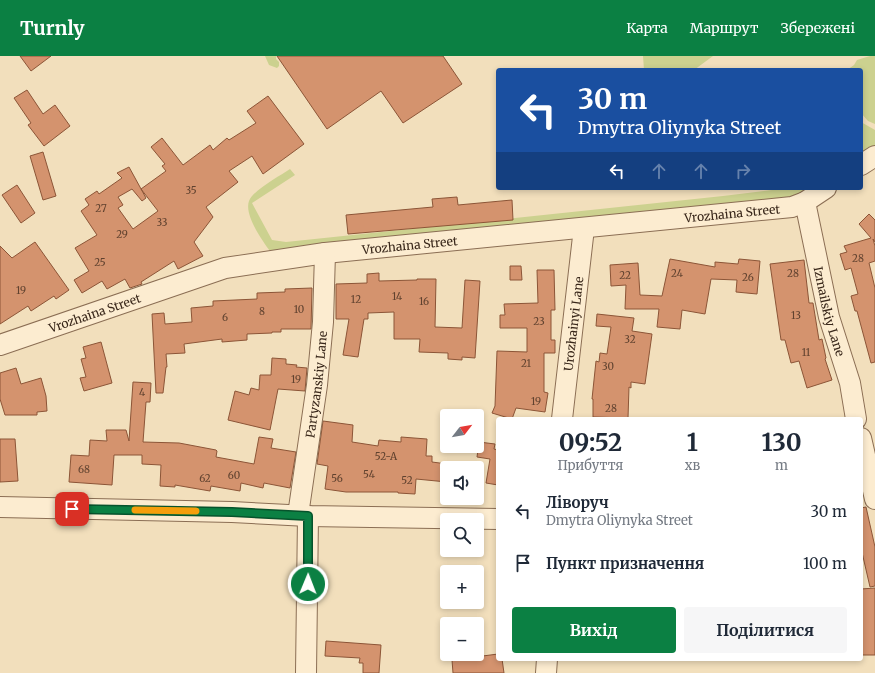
<!DOCTYPE html>
<html lang="uk">
<meta charset="utf-8">
<style>
:root{--surface:#fff;--page:#f6f6f7;--text:#1f2937;--muted:#747a83;--accent:#0b8043}
body{margin:0;font-family:Merriweather,serif;background:var(--page);color:var(--text);height:100vh;display:flex;flex-direction:column;font-size:15px;white-space:nowrap}
*{box-sizing:border-box;margin:0}
p{font-size:13px;color:var(--muted)}
.icon{flex:none;width:22px;height:22px;fill:none;stroke:currentColor;stroke-width:2;stroke-linecap:round;stroke-linejoin:round}
.map{position:relative;flex:1;overflow:hidden}
.drawer{position:absolute;left:496px;top:361px;width:367px;height:244px;display:flex;flex-direction:column;background:var(--surface);border-radius:4px;box-shadow:0 2px 6px #0003}
.drawer>*{flex:none}
.banner{position:absolute;left:496px;top:12px;width:367px;height:122px;border-radius:4px;box-shadow:0 2px 6px #0003;background:#1a4fa0;color:#fff;overflow:hidden}
.needle{width:26px;rotate:59deg}
.tools{position:absolute;left:440px;top:353px;display:grid;gap:8px}
.tools a{display:grid;place-items:center;width:44px;height:44px;border-radius:4px;background:var(--surface);box-shadow:0 2px 6px #0003;font-size:20px}
.pin{position:absolute;display:grid;place-items:center;width:34px;height:34px;color:#fff;margin:-17px;border-radius:8px;box-shadow:0 2px 6px #0006}
.me{position:absolute;width:44px;margin:-22px;rotate:1deg;stroke-linejoin:round;filter:drop-shadow(0 0 3px #0008)}
.turn{display:flex;align-items:center;gap:14px;height:84px;padding:0 16px;font-size:18px}
.turn .icon{width:52px;height:52px;stroke-width:2.5}
.turn b{display:block;font-size:28px;line-height:34px}
.lanes{display:flex;align-items:center;height:38px;padding:0 16px;background:#0003;justify-content:center;gap:20px;direction:ltr}
.lanes .off{opacity:.35}
.eta{display:flex;justify-content:space-evenly;align-items:center;height:68px;text-align:center}
.eta b{font-size:24px;font-weight:700;line-height:28px}
.button{display:flex;gap:8px;margin-top:auto;padding:8px 16px}
.button a{flex:1;height:46px;border-radius:4px;background:var(--accent);color:#fff;font-size:16px;font-weight:700;line-height:46px;text-align:center}
.button a+a{background:var(--page);color:var(--text)}
ul{padding:0;list-style:none}
li{display:flex;align-items:center;gap:12px;height:52px;padding:0 16px}
li div{flex:1}
li b{display:block;font-size:15px}
li em{font-style:normal}
header{display:flex;align-items:center;gap:24px;box-sizing:border-box;height:56px;padding:0 20px;background:var(--accent);color:#fff}
header strong{font-size:19px}
nav{display:flex;gap:22px;margin-inline-start:auto;font-size:14px}
.map>svg:first-child{display:block}
.green{fill:#ccd18f}
.building{fill:#d4936e;stroke:#8c5537}
.lines{fill:none;stroke-linecap:round;stroke-linejoin:round}
.minor-casing{stroke:#8b6e54;stroke-width:22}
.minor{stroke:#fcecd0;stroke-width:20}
.route-casing{stroke:#07532c;stroke-width:10}
.route{stroke:#0b8043;stroke-width:7}
.slow{stroke:#f59e0b;stroke-width:7}
.labels{text-anchor:middle;dominant-baseline:central;stroke-width:3;stroke-linejoin:round;paint-order:stroke}
.number-label{font-size:10px;fill:#60422f}
.street-label{font-size:12px;fill:#39271a;stroke:#f9e9cc}
</style>
<header>
<strong>Turnly</strong>
<nav><a>Карта</a><a>Маршрут</a><a>Збережені</a></nav>
</header>
<div class="map">
<svg width="875" height="617" viewBox="0 0 875 617">
<rect width="100%" height="100%" fill="#f2dfbc"/>
<path class="green" d="M 265,0 L 276,0 L 276,3 L 279,6 L 279,10 L 277,12 L 269,9 Z
M 643,0 L 713,0 L 694,14 L 644,14 Z
M 870,0 L 875,0 L 875,68 L 868,65 L 861,57 L 861,14 L 847,14 L 854,9 L 857,4 Z
M 861,66 L 875,74 L 875,93 L 861,102 Z
M 290,113 L 295,119 L 252,147 L 272,184 L 286,186 L 723,140 L 772,134 L 772,132 L 816,132 L 802,140 L 279,197 L 270,195 C 262,184 244,159 249,145 C 253,134 280,120 290,113 Z"/>
<path class="building" d="M 20,0 L 51,0 L 31,15 Z
M 277,0 L 443,0 L 462,28 L 403,67 L 381,35 L 327,73 Z
M 27,34 L 43,58 L 55,49 L 70,70 L 44,90 L 28,69 L 31,67 L 14,42 Z
M 268,40 L 304,88 L 263,118 L 252,100 L 229,115 L 238,126 L 206,151 L 213,161 L 194,186 L 203,200 L 178,213 L 174,205 L 141,226 L 142,228 L 130,232 L 125,223 L 107,233 L 102,225 L 82,237 L 74,224 L 89,215 L 75,192 L 97,179 L 81,155 L 89,149 L 85,143 L 97,135 L 99,138 L 122,122 L 117,117 L 129,111 L 146,142 L 142,145 L 132,133 L 118,141 L 123,149 L 118,152 L 133,173 L 158,155 L 141,133 L 166,115 L 162,110 L 165,108 L 151,91 L 162,82 L 183,109 L 210,89 L 213,94 L 227,82 L 229,84 L 256,67 L 247,55 Z
M 43,96 L 56,140 L 43,144 L 30,100 Z
M 17,129 L 35,157 L 21,167 L 2,139 Z
M 457,141 L 458,149 L 512,144 L 513,164 L 348,178 L 346,159 L 433,151 L 432,143 Z
M 869,158 L 875,164 L 875,186 L 873,183 L 875,190 L 875,205 L 869,207 L 875,232 L 875,306 L 871,307 L 857,255 L 855,255 L 851,240 L 858,238 L 851,212 L 845,214 L 840,198 L 847,196 L 844,190 L 871,182 L 859,168 Z
M 35,186 L 69,234 L 56,243 L 54,240 L 31,255 L 28,250 L 0,268 L 0,190 L 12,202 Z
M 670,203 L 715,211 L 715,206 L 738,208 L 739,203 L 760,205 L 757,238 L 736,236 L 737,224 L 711,223 L 705,258 L 682,254 L 680,273 L 657,271 L 659,253 L 625,253 L 626,229 L 611,230 L 610,209 L 638,207 L 640,239 L 662,240 Z
M 804,204 L 809,247 L 813,247 L 819,284 L 822,283 L 826,302 L 825,303 L 832,324 L 807,332 L 799,305 L 791,307 L 785,284 L 781,284 L 770,208 Z
M 510,210 L 521,210 L 522,224 L 510,224 Z
M 537,214 L 554,214 L 555,254 L 551,254 L 551,284 L 555,284 L 555,297 L 544,297 L 544,336 L 548,337 L 545,356 L 516,352 L 512,363 L 492,357 L 495,350 L 497,295 L 527,296 L 527,272 L 500,272 L 500,259 L 505,259 L 504,248 L 538,247 Z
M 379,217 L 379,225 L 417,224 L 417,223 L 436,223 L 435,271 L 462,272 L 465,224 L 480,225 L 475,302 L 462,301 L 462,304 L 448,303 L 448,297 L 419,296 L 420,283 L 394,283 L 394,256 L 368,257 L 368,263 L 364,263 L 358,301 L 343,299 L 349,263 L 336,263 L 336,228 L 367,227 L 367,218 Z
M 312,232 L 311,273 L 281,273 L 281,276 L 272,276 L 272,277 L 247,278 L 247,284 L 222,286 L 222,283 L 184,288 L 185,297 L 166,298 L 167,311 L 166,311 L 163,337 L 156,337 L 152,258 L 164,257 L 165,268 L 192,266 L 191,252 L 213,250 L 213,245 L 257,243 L 257,237 L 285,236 L 285,233 Z
M 597,258 L 634,262 L 632,275 L 652,278 L 645,328 L 631,326 L 631,332 L 629,331 L 628,362 L 593,361 L 593,343 L 592,343 L 596,305 L 599,306 L 600,297 L 607,298 L 611,271 L 596,270 Z
M 101,286 L 112,327 L 84,335 L 80,322 L 86,321 L 81,303 L 86,302 L 83,291 Z
M 272,302 L 286,303 L 286,308 L 297,309 L 296,311 L 307,312 L 305,335 L 278,333 L 270,374 L 228,364 L 235,335 L 249,339 L 251,332 L 259,334 L 260,319 L 271,319 Z
M 16,312 L 21,328 L 41,322 L 46,340 L 47,355 L 37,356 L 37,359 L 5,359 L 0,343 L 0,317 Z
M 133,326 L 151,327 L 150,346 L 146,346 L 143,386 L 179,387 L 216,394 L 217,395 L 216,401 L 254,408 L 259,381 L 273,383 L 271,392 L 296,396 L 290,432 L 264,427 L 263,432 L 241,427 L 240,435 L 211,430 L 210,435 L 175,429 L 175,431 L 160,430 L 161,409 L 142,408 L 142,399 L 114,399 L 112,429 L 69,426 L 71,399 L 89,400 L 90,384 L 107,385 L 106,374 L 126,374 L 129,385 Z
M 323,365 L 353,369 L 352,386 L 378,390 L 379,384 L 401,386 L 401,381 L 427,383 L 426,400 L 432,400 L 432,406 L 447,408 L 447,426 L 416,423 L 415,438 L 398,437 L 398,436 L 346,436 L 325,433 L 328,410 L 317,408 Z
M 0,383 L 15,383 L 18,425 L 0,426 Z
M 479,386 L 495,388 L 494,393 L 498,394 L 498,429 L 486,427 L 490,403 L 477,401 Z
M 866,451 L 875,491 L 875,530 L 870,531 L 861,492 L 861,452 Z
M 875,532 L 875,599 L 861,599 L 861,533 Z
M 326,585 L 381,589 L 379,617 L 363,617 L 363,607 L 359,607 L 360,602 L 325,600 Z
M 498,598 L 498,603 L 502,603 L 504,617 L 453,617 L 452,604 Z"/>
<g class="lines">
<g class="minor-casing">
<g id="minor">
<path d="M 861,109 L 875,100"/>
<path id="s1" d="M 805,146 L 829,261 L 850,327 L 856,363"/>
<path id="s2" d="M 0,289 L 225,212 L 325,197 L 792,151 L 805,146 L 826,132"/>
<path id="s3" d="M 562,363 L 584,172"/>
<path d="M 861,382 L 875,443"/>
<path d="M 0,451 L 232,456 L 308,460 L 498,463"/>
<path id="s4" d="M 298,459 L 317,329 L 323,266 L 325,197"/>
<path d="M 306,617 L 308,460"/>
<path d="M 546,617 L 547,603"/>
</g>
</g>
<use href="#minor" class="minor"/>
</g>
<g class="lines">
<g class="route-casing">
<path id="route" d="M 72,453 L 232,456 L 308,460 L 308,528"/>
</g>
<use href="#route" class="route"/>
<path class="slow" d="M 135,454 L 196,455"/>
</g>
<g class="labels">
<g class="number-label">
<text x="191" y="134">35</text>
<text x="101" y="152">27</text>
<text x="162" y="166">33</text>
<text x="122" y="178">29</text>
<text x="858" y="202">28</text>
<text x="100" y="206">25</text>
<text x="677" y="217">24</text>
<text x="793" y="217">28</text>
<text x="625" y="219">22</text>
<text x="748" y="221">26</text>
<text x="21" y="234">19</text>
<text x="397" y="240">14</text>
<text x="356" y="243">12</text>
<text x="424" y="245">16</text>
<text x="299" y="253">10</text>
<text x="262" y="255">8</text>
<text x="796" y="259">13</text>
<text x="225" y="261">6</text>
<text x="539" y="265">23</text>
<text x="630" y="283">32</text>
<text x="806" y="296">11</text>
<text x="526" y="307">21</text>
<text x="608" y="310">30</text>
<text x="296" y="323">19</text>
<text x="142" y="336">4</text>
<text x="536" y="345">19</text>
<text x="611" y="352">28</text>
<text x="386" y="400">52-А</text>
<text x="84" y="413">68</text>
<text x="369" y="418">54</text>
<text x="234" y="419">60</text>
<text x="205" y="422">62</text>
<text x="337" y="422">56</text>
<text x="407" y="424">52</text>
</g>
<g class="street-label">
<text stroke="none"><textPath href="#s2" startOffset="748">Vrozhaina Street</textPath></text>
<text stroke="none"><textPath href="#s2" startOffset="424">Vrozhaina Street</textPath></text>
<text stroke="none"><textPath href="#s1" startOffset="112">Izmailskiy Lane</textPath></text>
<text stroke="none"><textPath href="#s2" startOffset="100">Vrozhaina Street</textPath></text>
<text stroke="none"><textPath href="#s3" startOffset="96">Urozhainyi Lane</textPath></text>
<text stroke="none"><textPath href="#s4" startOffset="132">Partyzanskiy Lane</textPath></text>
</g>
</g>
</svg>
<div class="tools">
<a><svg class="needle" viewBox="-14 -14 28 28"><path d="M0-13l5 13h-10z" fill="#e53935"/><path d="M0 13l5-13h-10z" fill="#747a83"/></svg></a>
<a><svg class="icon" aria-label="sound" viewBox="0 0 24 24"><path d="M4 9h4l5-4v14l-5-4H4zM17 9q2 3 0 6"/></svg></a>
<a><svg class="icon" aria-label="search" viewBox="0 0 24 24"><circle cx="10" cy="10" r="6"/><path d="M15 15l6 6"/></svg></a>
<a>+</a>
<a>−</a>
</div>
<div class="pin" style="left:72px;top:453px;background:#d93025"><svg class="icon" aria-label="arrive" viewBox="0 0 24 24"><path d="M6 21V4h12l-3 4 3 4H6"/></svg></div>
<svg class="me" style="left:308px;top:528px" viewBox="-20 -20 40 40"><circle r="17" fill="#0b8043" stroke="#fff" stroke-width="3"/><path d="M0-11L8 9 0 5-8 9z" fill="#fff"/></svg>
<div class="banner">
<div class="turn"><svg class="icon" aria-label="left" viewBox="0 0 24 24"><path d="M17 20v-9H6M10 6l-5 5 5 5"/></svg><div><b>30 m</b>Dmytra Oliynyka Street</div></div>
<div class="lanes"><svg class="icon" aria-label="left" viewBox="0 0 24 24"><path d="M17 20v-9H6M10 6l-5 5 5 5"/></svg><svg class="icon off" aria-label="ahead" viewBox="0 0 24 24"><path d="M12 20V5M6 11l6-6 6 6"/></svg><svg class="icon off" aria-label="ahead" viewBox="0 0 24 24"><path d="M12 20V5M6 11l6-6 6 6"/></svg><svg class="icon off" aria-label="right" viewBox="0 0 24 24"><path d="M7 20v-9h11M14 6l5 5-5 5"/></svg></div>
</div>
<section class="drawer">
<div class="eta">
<div><b>09:52</b><p>Прибуття</p></div>
<div><b>1</b><p>хв</p></div>
<div><b>130</b><p>m</p></div>
</div>
<ul>
<li><svg class="icon" aria-label="left" viewBox="0 0 24 24"><path d="M17 20v-9H6M10 6l-5 5 5 5"/></svg><div><b>Ліворуч</b><p>Dmytra Oliynyka Street</p></div><em>30 m</em></li>
<li><svg class="icon" aria-label="arrive" viewBox="0 0 24 24"><path d="M6 21V4h12l-3 4 3 4H6"/></svg><div><b>Пункт призначення</b></div><em>100 m</em></li>
</ul>
<div class="button"><a>Вихід</a><a>Поділитися</a></div>
</section>
</div>
